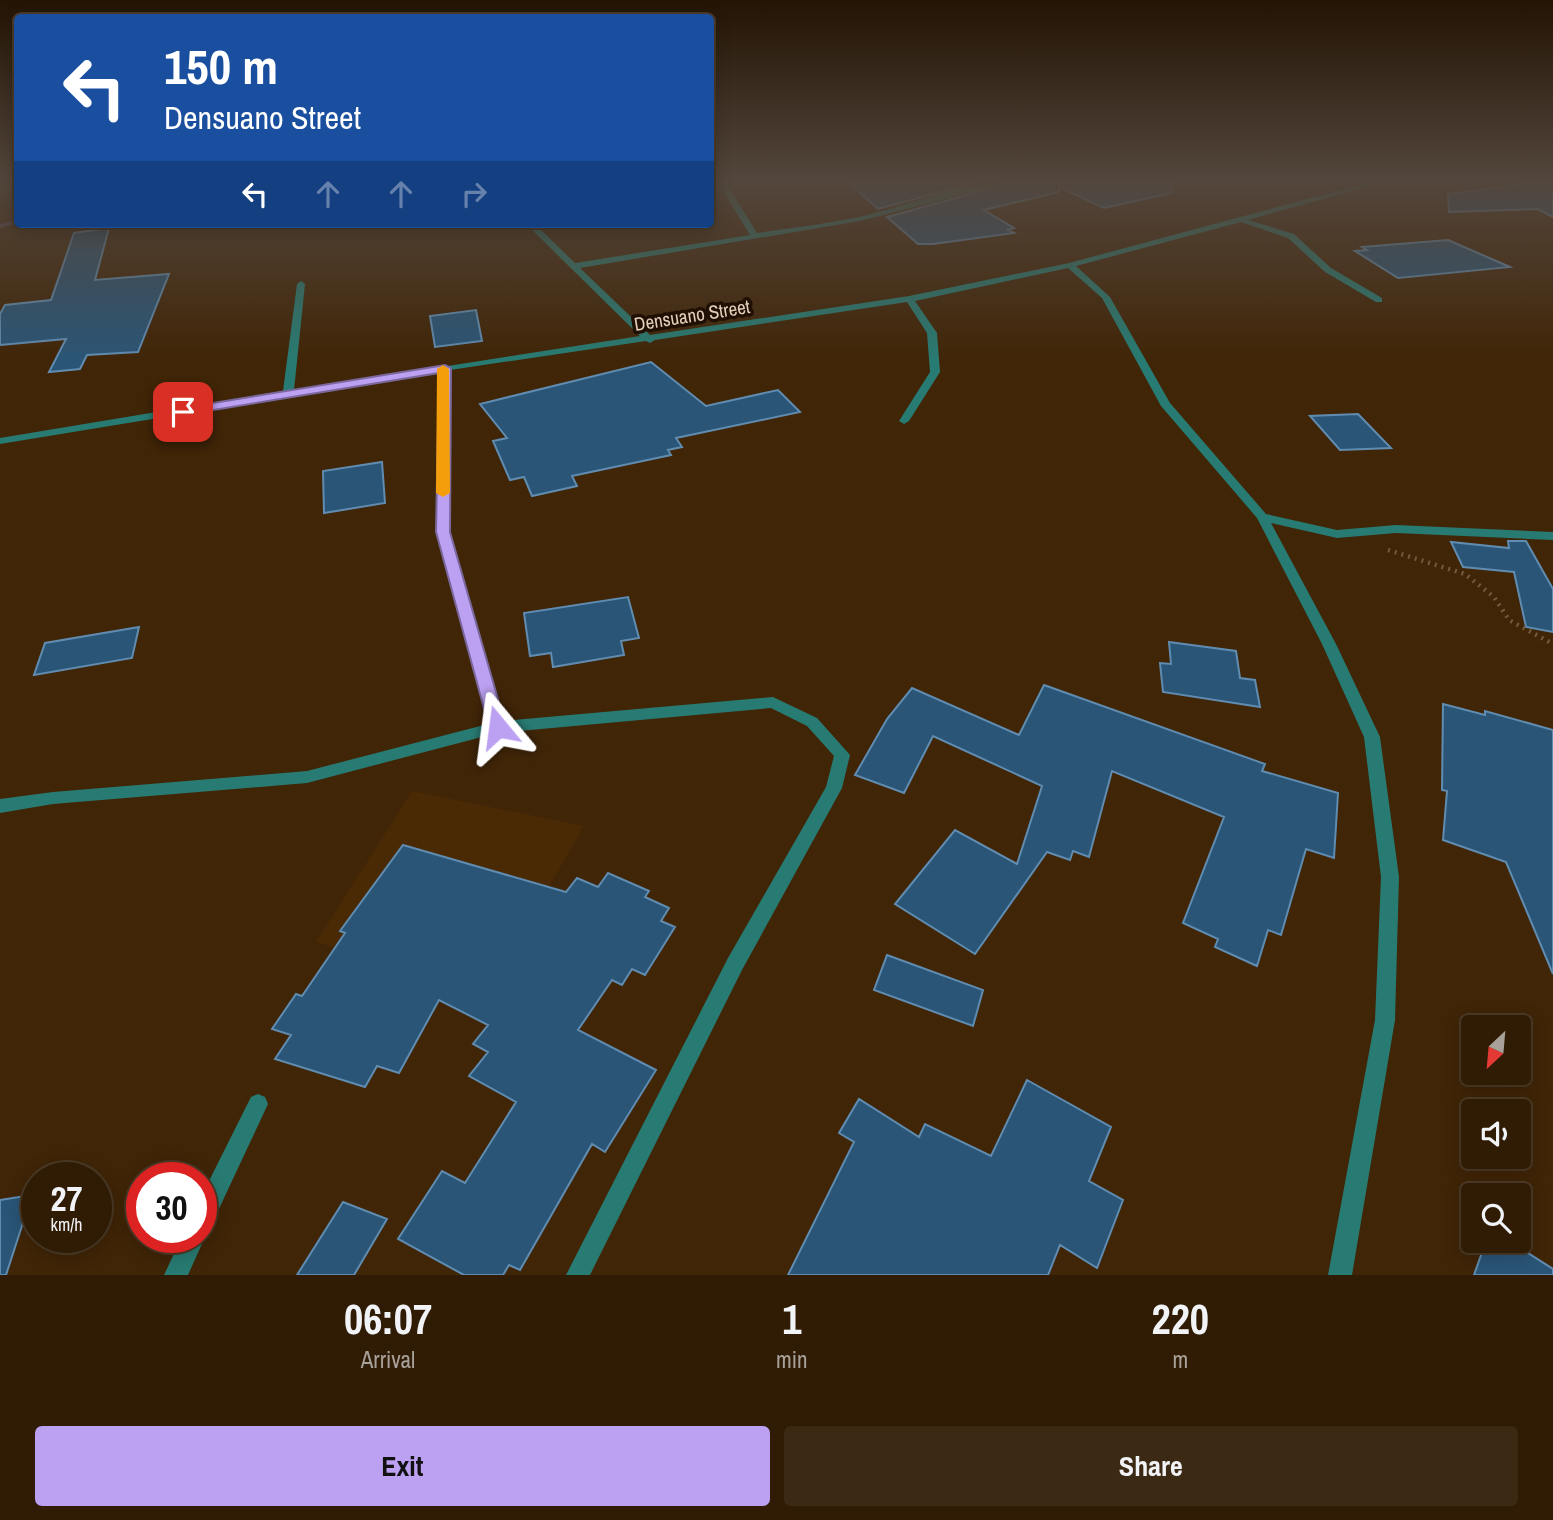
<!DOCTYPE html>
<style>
:root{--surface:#301c05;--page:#3c2913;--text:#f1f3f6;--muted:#a8a19a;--line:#4b3a27;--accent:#bca0f2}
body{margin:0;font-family:"Archivo Narrow",sans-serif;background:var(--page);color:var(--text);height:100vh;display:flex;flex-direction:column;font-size:26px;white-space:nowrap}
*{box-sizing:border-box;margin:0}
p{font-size:23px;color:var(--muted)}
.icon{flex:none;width:38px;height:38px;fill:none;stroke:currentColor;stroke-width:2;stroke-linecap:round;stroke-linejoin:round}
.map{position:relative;height:1275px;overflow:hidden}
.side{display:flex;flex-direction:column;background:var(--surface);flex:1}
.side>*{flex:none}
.hud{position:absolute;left:14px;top:14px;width:700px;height:214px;border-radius:7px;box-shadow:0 4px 18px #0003,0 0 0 2px var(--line);background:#1a4fa0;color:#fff;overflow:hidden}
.needle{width:46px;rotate:206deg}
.buttons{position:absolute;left:1461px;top:1015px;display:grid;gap:14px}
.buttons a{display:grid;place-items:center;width:70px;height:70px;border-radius:7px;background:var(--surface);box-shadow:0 4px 18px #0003,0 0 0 2px var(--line);font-size:35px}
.speed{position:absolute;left:21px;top:1162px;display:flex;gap:14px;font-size:35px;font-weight:700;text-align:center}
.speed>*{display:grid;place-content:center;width:91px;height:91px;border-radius:50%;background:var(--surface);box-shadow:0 4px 18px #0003,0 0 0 2px var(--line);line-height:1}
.speed small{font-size:18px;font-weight:400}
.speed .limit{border:10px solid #d22;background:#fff;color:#111}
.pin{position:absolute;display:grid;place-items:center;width:60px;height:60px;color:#fff;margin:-30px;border-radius:14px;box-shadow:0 4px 10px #0006}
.me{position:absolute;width:77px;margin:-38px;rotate:344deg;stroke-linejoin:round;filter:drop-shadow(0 0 5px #0008)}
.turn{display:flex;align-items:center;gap:24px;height:147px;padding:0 35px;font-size:32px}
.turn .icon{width:91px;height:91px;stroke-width:2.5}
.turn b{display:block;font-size:49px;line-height:60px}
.lanes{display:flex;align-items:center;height:66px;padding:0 35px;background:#0003;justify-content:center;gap:35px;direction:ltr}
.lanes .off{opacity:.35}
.eta{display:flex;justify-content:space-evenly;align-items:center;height:119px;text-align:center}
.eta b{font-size:42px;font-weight:700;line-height:49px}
.primary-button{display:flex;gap:14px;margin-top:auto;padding:14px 35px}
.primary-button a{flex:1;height:80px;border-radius:7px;background:var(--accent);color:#111;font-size:28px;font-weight:700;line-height:80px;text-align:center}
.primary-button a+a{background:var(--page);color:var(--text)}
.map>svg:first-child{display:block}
.built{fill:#492a05}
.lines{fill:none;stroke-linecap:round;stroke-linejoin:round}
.stream{fill:#5b4060;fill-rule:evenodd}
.building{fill:#2a5576;stroke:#5f8cb0;stroke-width:2}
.path{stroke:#73593e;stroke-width:4.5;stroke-dasharray:2 5;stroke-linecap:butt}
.minor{fill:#287b72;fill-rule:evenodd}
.route{fill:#bca0f2;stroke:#7a689d;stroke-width:2}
.slow{fill:#f59e0b}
.labels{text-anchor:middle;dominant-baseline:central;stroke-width:7;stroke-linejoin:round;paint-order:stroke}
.far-street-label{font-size:19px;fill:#e5cfbb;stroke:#201003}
</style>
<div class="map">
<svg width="1553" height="1275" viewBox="0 0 1553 1275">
<rect width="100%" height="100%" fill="#402507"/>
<path class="built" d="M 412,791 L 584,826 L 487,994 L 316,942 Z"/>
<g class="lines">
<path class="stream" d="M 16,220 L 18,220 L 18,223 L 0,228 L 0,224 Z"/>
</g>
<path class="building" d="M 848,182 L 979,182 L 878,209 Z
M 1013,182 L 1171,182 L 1172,193 L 1104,208 L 1059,187 L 1059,192 L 984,210 L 1014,228 L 1008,230 L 1014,233 L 933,244 L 918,244 L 887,217 Z
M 1540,182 L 1553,182 L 1553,217 L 1538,209 L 1449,212 L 1448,194 Z
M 109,228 L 95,280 L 169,274 L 138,352 L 87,355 L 80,369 L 49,372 L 66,339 L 0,345 L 0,314 L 5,305 L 51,300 L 74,233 Z
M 1448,240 L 1510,267 L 1398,278 L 1355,251 L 1367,250 L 1362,247 Z
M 476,310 L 482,341 L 435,347 L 430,316 Z
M 651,362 L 706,406 L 778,390 L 800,412 L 676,438 L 682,447 L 668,450 L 671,455 L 572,476 L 577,486 L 532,496 L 524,477 L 510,480 L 493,441 L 507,438 L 480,404 Z
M 1358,414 L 1391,448 L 1340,450 L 1310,416 Z
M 382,462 L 385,503 L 324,513 L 323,471 Z
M 1508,541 L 1526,541 L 1553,589 L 1553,632 L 1526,627 L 1514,572 L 1463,567 L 1451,542 L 1509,548 Z
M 628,597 L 639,638 L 621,641 L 624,655 L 553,667 L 551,653 L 530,656 L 524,613 Z
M 139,627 L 132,658 L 34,675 L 45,643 Z
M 1169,642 L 1236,651 L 1240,678 L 1255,680 L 1260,707 L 1163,692 L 1160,663 L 1171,664 Z
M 1044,685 L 1265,764 L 1262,771 L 1338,793 L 1334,858 L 1306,849 L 1281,935 L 1268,930 L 1257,966 L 1215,947 L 1218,939 L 1183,923 L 1224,817 L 1112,771 L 1089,857 L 1073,851 L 1070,860 L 1047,852 L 975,954 L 895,904 L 955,830 L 1017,864 L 1042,786 L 933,736 L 904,793 L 855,775 L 887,719 L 912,688 L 1019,735 Z
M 1443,704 L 1485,715 L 1485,711 L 1553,730 L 1553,974 L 1506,862 L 1443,840 L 1447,791 L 1442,790 Z
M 403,845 L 566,892 L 577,878 L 598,887 L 608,873 L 649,891 L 645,897 L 669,908 L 661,921 L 675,927 L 645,975 L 632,969 L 622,985 L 612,980 L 578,1030 L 656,1070 L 605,1152 L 592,1144 L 520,1270 L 509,1265 L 503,1275 L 464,1275 L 398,1239 L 442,1171 L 465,1183 L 516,1102 L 469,1076 L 488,1052 L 473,1044 L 488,1025 L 439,1000 L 399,1073 L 377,1066 L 365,1087 L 275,1059 L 291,1035 L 272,1029 L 296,994 L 302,996 L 345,933 L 340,931 Z
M 887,955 L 983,990 L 973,1026 L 874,990 Z
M 1027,1080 L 1111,1127 L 1089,1181 L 1123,1200 L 1097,1268 L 1060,1245 L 1048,1275 L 788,1275 L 854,1142 L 839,1133 L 859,1099 L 919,1137 L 925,1124 L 991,1156 Z
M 32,1195 L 6,1275 L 0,1275 L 0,1200 Z
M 343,1202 L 387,1219 L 354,1275 L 297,1275 Z
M 1486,1241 L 1509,1241 L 1553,1269 L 1553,1275 L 1474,1275 Z"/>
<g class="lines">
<path class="path" d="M 1388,550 L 1465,574 L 1494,597 L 1509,620 L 1553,644"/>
<path class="minor" d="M 724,182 L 732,182 L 728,186 L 757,233 C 791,228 825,224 859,217 C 909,206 959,182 1011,182 L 860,221 L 580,268 L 650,335 L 909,296 L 1069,263 L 1371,182 L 1384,182 L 1248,220 L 1294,234 L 1331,268 L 1382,298 L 1382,302 L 1376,302 L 1325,272 L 1288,238 L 1241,222 L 1076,266 L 1110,297 L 1170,403 L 1266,514 L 1337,530 L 1396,525 L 1553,532 L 1553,540 L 1396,533 L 1337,538 L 1271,523 L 1336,644 L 1380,737 L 1399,877 L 1395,1020 L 1352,1275 L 1328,1275 L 1375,1020 L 1381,877 L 1364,737 L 1322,644 L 1257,518 L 1161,406 L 1102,298 L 1068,268 L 915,301 L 937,333 L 940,372 L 909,421 L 904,424 L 899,421 L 930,372 L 927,333 L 907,302 L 655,340 L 650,343 L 646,341 L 450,370 L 449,532 L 503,721 L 773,697 L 817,718 L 850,755 L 842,788 L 742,970 L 590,1275 L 566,1275 L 728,958 L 826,787 L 834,756 L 807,726 L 771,708 L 497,733 L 307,783 L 53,804 L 0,813 L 0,799 L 53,792 L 307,771 L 488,724 L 437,532 L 440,372 L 0,444 L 0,438 L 283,391 L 297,284 L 301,281 L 305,284 L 294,390 L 640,336 L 526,224 L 535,224 L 575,263 L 750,235 L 720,186 Z
M 258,1094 L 265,1097 L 268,1104 L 209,1230 L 203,1232 L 205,1237 L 188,1275 L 164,1275 L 182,1237 L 201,1237 L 201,1197 L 251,1097 Z"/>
</g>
<linearGradient id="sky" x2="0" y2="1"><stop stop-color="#231404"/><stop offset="0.5" stop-color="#53463c"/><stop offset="1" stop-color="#53463c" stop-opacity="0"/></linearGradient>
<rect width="1553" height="361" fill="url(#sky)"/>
<path class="route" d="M 445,365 L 451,368 L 450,532 L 506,727 L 498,733 L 489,727 L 436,532 L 439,373 L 183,415 L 177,412 L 183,408 Z"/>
<path class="slow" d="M 443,365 L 449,369 L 450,493 L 443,497 L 436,493 L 437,369 Z"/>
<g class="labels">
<g class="far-street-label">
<text transform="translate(692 315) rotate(-9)">Densuano Street</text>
</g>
</g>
</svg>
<div class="buttons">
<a><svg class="needle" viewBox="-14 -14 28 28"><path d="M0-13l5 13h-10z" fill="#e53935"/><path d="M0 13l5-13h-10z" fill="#a8a19a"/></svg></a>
<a><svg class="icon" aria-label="sound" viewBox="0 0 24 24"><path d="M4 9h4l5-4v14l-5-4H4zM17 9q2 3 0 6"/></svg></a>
<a><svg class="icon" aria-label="search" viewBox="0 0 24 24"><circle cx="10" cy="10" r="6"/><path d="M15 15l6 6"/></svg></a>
</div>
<div class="speed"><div>27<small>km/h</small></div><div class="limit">30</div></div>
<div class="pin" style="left:183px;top:412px;background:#d93025"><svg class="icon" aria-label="arrive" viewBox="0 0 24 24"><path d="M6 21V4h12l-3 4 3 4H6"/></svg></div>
<svg class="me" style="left:498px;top:727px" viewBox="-20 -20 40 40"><path d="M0-17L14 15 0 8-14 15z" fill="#bca0f2" stroke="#fff" stroke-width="4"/></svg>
<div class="hud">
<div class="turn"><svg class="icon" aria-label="left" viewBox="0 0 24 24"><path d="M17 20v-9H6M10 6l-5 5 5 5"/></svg><div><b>150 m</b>Densuano Street</div></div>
<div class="lanes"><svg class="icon" aria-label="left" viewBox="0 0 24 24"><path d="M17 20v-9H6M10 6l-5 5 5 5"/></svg><svg class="icon off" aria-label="ahead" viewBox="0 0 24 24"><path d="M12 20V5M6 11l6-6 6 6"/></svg><svg class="icon off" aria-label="ahead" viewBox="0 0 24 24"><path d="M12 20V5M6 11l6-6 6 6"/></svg><svg class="icon off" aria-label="right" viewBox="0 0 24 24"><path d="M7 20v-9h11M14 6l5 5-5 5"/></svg></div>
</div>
</div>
<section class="side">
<div class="eta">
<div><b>06:07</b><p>Arrival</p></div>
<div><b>1</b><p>min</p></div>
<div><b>220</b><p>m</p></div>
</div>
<div class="primary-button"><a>Exit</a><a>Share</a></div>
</section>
